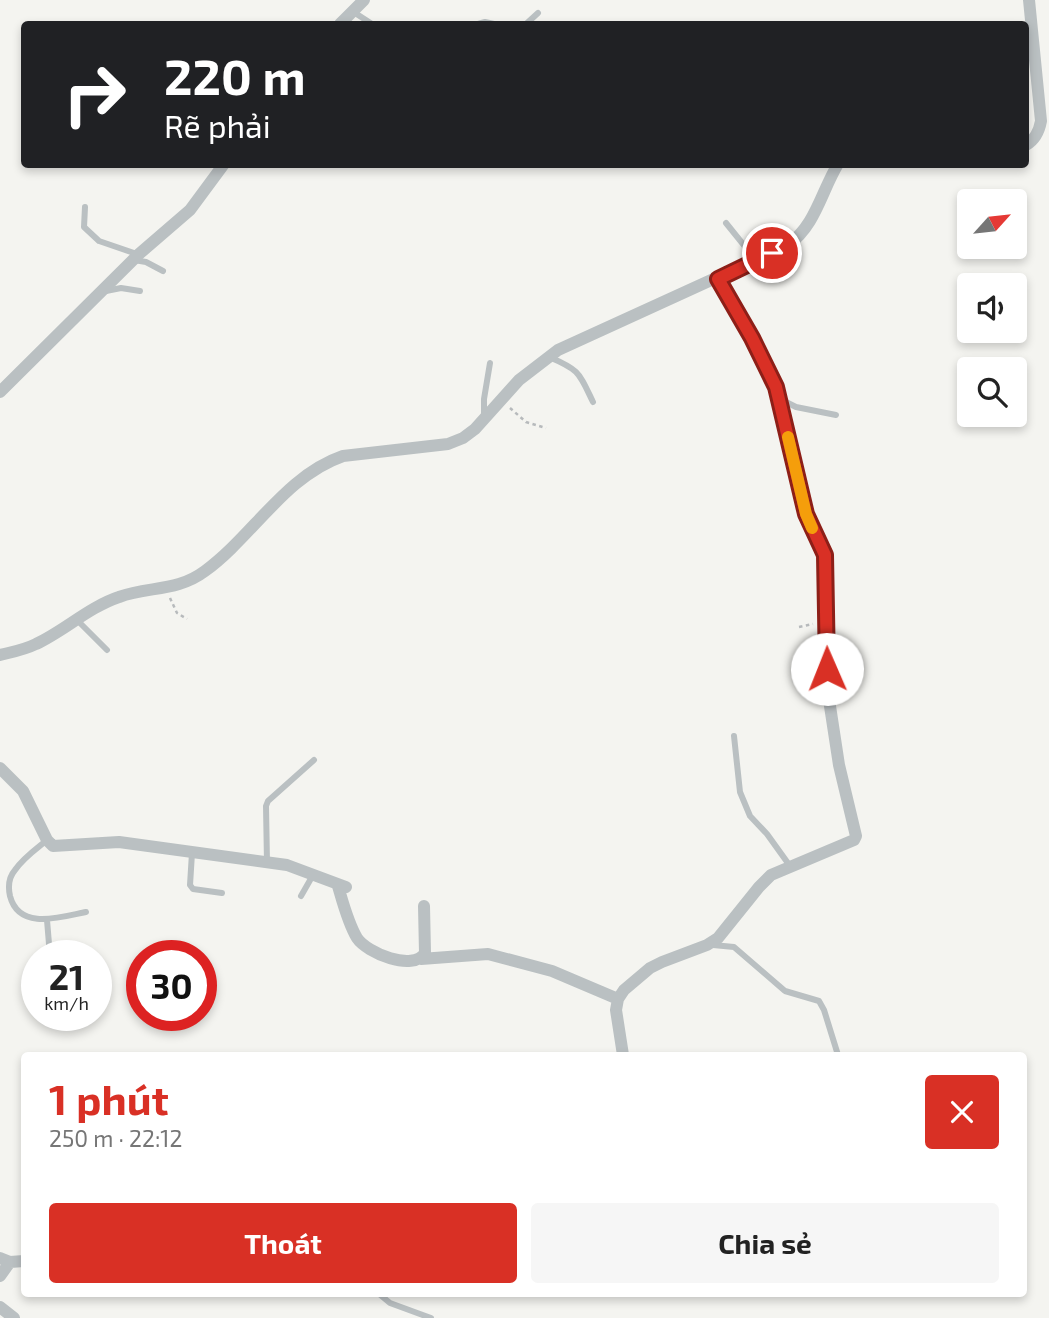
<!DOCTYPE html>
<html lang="vi">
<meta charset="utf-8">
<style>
:root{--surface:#fff;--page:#f6f6f6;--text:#222;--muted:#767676;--accent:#d93025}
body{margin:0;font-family:"Exo 2",sans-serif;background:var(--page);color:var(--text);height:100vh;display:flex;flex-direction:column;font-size:26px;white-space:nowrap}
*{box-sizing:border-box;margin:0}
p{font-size:23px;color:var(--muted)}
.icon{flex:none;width:38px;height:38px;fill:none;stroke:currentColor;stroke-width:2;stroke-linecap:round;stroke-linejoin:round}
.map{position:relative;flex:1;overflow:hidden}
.drawer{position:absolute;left:21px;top:1052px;width:1006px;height:245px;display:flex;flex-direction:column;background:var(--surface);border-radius:7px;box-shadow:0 4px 10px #0003}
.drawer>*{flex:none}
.top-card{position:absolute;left:21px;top:21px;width:1008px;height:147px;border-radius:7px;box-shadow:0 4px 10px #0003;background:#202124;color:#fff;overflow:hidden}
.needle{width:46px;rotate:63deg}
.fabs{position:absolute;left:957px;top:189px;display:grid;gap:14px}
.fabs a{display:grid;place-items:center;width:70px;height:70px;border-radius:7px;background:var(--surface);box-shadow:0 4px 10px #0003;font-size:35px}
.speed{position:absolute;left:21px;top:940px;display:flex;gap:14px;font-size:35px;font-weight:700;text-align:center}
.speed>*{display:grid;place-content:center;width:91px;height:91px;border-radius:50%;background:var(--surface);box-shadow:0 4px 10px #0003;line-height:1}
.speed small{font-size:18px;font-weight:400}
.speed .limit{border:10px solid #d22;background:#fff;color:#111}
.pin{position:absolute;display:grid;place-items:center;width:60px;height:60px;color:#fff;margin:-30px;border:4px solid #fff;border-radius:50%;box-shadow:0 2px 7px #0007}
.me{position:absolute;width:77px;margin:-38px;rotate:359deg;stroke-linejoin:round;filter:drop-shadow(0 0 5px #0008)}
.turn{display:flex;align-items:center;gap:24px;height:147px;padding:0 28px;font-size:32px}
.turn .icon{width:91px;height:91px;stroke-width:2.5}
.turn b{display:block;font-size:49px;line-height:60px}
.round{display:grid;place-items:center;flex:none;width:74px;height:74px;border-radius:7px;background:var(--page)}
.summary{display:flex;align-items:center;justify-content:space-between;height:119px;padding:0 28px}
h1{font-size:42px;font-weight:700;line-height:52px;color:var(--accent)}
.button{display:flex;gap:14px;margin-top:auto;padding:14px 28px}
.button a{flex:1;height:80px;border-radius:7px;background:var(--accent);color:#fff;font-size:28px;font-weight:700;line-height:80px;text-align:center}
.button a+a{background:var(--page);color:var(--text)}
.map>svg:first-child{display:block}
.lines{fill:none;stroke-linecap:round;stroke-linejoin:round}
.path{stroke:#b7babc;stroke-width:2.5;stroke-dasharray:3.5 3.5;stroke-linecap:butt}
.lane{stroke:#bac0c2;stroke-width:6}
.street{stroke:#bac0c2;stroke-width:12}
.route-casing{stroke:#8d1f18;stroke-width:18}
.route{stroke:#d93025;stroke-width:12}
.slow{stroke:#f59e0b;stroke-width:12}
</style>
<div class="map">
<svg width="1049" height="1318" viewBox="0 0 1049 1318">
<rect width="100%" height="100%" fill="#f4f4f0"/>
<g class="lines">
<path class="path" d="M 510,408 L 526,422 L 546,428
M 170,598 L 177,613 L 187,619
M 799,627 L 813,624"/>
<path class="lane" d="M 352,11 L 372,24
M 478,24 L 485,22 L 494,24
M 526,24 L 538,13
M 85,207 L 84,227 L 99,241 L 137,254
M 726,223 L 755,259
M 134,260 L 146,262 L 163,271
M 106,291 L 121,288 L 140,291
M 549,357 C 580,370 579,373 593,402
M 780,399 L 796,407 L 836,415
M 484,417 L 484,399 L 490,363
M 77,620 L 107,650
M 734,736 L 740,792 L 750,816 L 767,834 L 790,866
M 47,840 C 36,849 23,858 15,870 C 9,877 8,887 10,896 C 19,931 61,917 86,912
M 192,853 L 190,885 L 193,889 L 222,893
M 267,863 L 266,806 L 268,801 L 314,760
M 301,896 L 313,875
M 47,920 L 50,956
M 713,945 L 734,947 L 785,991 L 819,1001 L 824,1010 L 838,1055
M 378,1293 L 390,1303 L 431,1318"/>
<path class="street" d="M 340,24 L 364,0
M 1026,145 C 1035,140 1039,132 1041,121 L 1029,0
M 0,392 L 139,254 L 190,210 L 224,164
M 0,655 C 12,652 24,650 36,644 C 64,631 89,607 119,597 C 149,586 177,592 205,571 C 253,536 285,476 343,456 L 448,444 L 463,438 L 475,429 L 519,380 L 558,350 L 788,245 C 816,225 821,192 838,164
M 0,768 L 23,791 L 47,840 L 53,846 L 119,842 L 287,865 L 346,887
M 338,886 C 343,903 348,923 357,938 C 367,953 413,972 425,953 L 424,906
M 421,959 L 488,954 L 552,971 L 618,999
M 623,1055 L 616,1010 L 618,999 L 624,990 L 650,968 L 662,962 L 707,945 L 718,938 L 759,887 L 771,875 L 854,840 L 856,836 L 839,765 L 828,693 L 825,556 L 806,514 L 776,387 L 752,338 L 718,279
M 0,1258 L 10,1262 L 24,1261
M 0,1276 L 10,1262
M 0,1307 L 14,1318"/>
</g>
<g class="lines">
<g class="route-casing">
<path id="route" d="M 772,253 L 718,279 L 752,338 L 776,387 L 806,514 L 825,555 L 827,669"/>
</g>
<use href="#route" class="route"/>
<path class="slow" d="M 788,437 L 806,514 L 812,528"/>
</g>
</svg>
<div class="fabs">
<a><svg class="needle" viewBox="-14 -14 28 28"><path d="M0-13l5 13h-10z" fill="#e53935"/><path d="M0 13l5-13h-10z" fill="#767676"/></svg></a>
<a><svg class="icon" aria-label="sound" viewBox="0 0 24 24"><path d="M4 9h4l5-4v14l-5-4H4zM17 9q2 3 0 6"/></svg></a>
<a><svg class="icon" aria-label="search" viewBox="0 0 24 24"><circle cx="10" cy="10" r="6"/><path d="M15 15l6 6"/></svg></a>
</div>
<div class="speed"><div>21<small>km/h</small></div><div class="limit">30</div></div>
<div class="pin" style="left:772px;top:253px;background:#d93025"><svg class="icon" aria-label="arrive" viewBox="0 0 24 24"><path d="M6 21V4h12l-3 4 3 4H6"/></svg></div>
<svg class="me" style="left:827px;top:669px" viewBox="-20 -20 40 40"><circle r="19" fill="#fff"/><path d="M0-13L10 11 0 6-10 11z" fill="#d93025"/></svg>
<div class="top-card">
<div class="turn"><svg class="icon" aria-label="right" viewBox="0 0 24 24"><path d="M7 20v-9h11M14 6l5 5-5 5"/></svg><div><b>220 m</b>Rẽ phải</div></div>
</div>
<section class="drawer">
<div class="summary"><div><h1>1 phút</h1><p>250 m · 22:12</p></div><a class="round" style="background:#d93025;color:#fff"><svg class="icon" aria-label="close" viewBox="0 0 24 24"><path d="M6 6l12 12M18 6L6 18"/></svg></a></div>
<div class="button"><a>Thoát</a><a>Chia sẻ</a></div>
</section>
</div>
